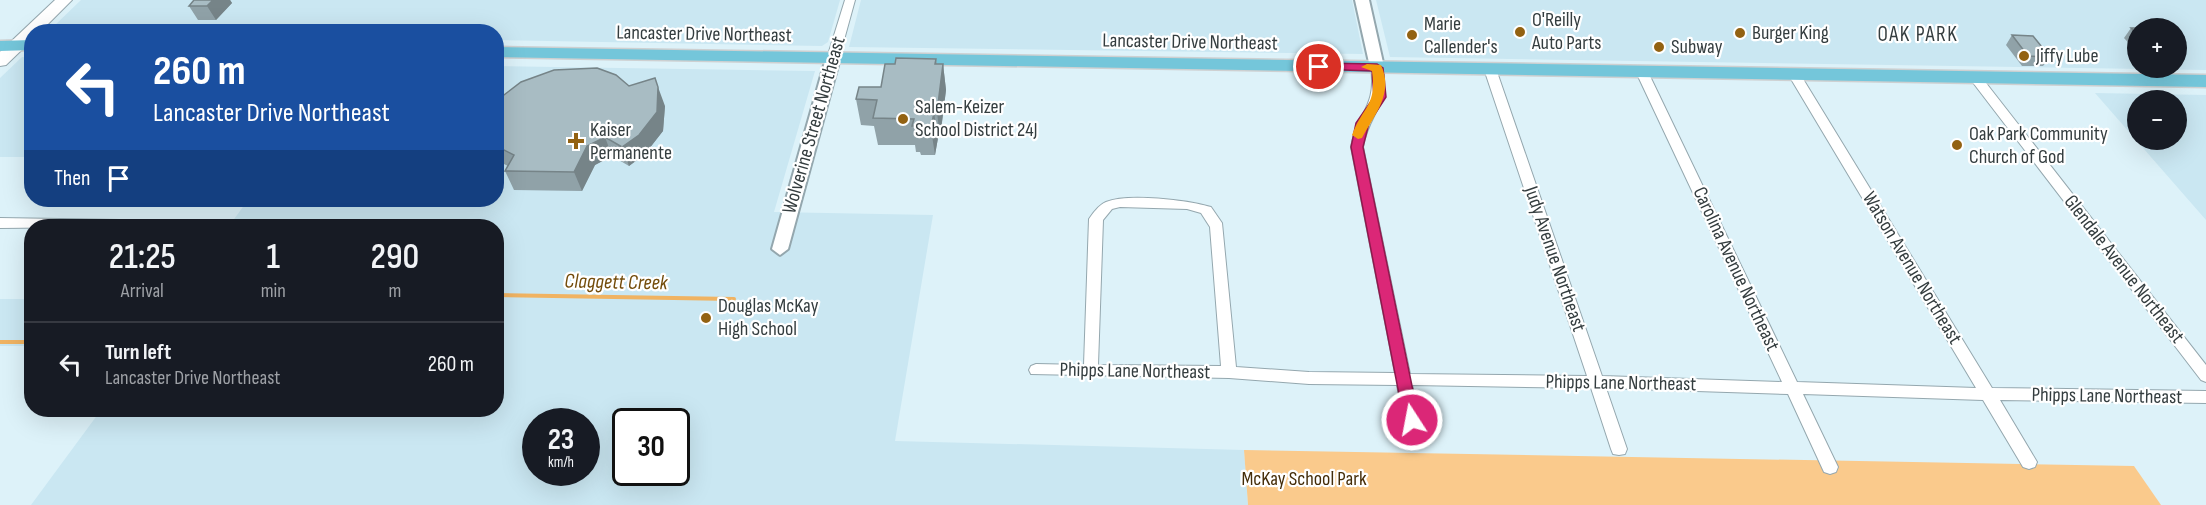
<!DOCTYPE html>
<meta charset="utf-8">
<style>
:root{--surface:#171b24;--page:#242831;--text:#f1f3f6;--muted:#9ea1a6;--line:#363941}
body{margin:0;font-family:"Sofia Sans Condensed",sans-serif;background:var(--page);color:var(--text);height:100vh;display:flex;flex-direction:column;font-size:22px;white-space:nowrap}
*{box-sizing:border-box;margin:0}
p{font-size:20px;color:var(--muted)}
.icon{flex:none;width:33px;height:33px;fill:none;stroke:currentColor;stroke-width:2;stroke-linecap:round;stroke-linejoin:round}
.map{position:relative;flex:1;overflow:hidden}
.side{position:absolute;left:24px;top:219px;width:480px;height:198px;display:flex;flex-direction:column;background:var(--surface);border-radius:24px;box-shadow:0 6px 24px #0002}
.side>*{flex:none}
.banner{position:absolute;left:24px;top:24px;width:480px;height:183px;border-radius:24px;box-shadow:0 6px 24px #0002;background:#1a4fa0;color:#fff;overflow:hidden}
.controls{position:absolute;left:2127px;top:18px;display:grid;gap:12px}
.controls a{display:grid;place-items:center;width:60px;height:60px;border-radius:50%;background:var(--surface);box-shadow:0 6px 24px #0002;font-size:30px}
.speed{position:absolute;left:522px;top:408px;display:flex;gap:12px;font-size:30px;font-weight:700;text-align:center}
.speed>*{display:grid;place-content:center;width:78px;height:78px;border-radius:50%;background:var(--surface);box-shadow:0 6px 24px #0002;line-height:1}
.speed small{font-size:15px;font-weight:400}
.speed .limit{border:3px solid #111;border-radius:9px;background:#fff;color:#111}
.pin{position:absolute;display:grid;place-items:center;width:51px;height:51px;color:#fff;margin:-26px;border:3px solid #fff;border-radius:50%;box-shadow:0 2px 6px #0007}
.me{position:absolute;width:66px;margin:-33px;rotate:349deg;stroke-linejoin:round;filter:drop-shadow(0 0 4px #0008)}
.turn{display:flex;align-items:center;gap:21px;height:126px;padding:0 30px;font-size:27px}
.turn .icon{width:78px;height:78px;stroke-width:2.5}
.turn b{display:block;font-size:42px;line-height:51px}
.then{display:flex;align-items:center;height:57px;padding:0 30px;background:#0003;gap:12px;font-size:22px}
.eta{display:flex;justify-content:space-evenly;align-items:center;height:102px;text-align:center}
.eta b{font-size:36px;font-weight:600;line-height:42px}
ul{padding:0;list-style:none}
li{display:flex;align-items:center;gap:18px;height:84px;padding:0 30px;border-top:2px solid var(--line)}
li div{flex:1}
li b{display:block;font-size:22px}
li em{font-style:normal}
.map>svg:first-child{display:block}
.built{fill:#cae7f2;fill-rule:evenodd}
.green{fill:#faca8c}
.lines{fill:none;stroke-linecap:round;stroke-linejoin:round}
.stream{stroke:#f0b362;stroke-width:4}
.minor-casing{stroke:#94a7ae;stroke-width:2}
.tertiary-casing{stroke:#94a7ae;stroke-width:4}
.secondary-casing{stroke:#94a7ae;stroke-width:2}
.primary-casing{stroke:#ced0d1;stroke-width:3}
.minor{fill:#fff;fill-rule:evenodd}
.tertiary{fill:#fff;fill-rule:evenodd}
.secondary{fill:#fff;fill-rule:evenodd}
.primary{fill:#74c6da;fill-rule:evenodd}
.wall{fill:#90a2a8}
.shaded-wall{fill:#768488}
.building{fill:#a8bcc3;stroke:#768488;stroke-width:1.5}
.route{fill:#db2777;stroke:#8e194d;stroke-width:1.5}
.slow{fill:#f59e0b}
.poi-dot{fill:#936212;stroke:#fff;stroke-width:2}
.labels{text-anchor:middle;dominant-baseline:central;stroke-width:4.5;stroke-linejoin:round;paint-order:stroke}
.poi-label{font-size:20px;fill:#343d3f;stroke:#fff;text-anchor:start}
.street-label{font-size:20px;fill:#343d3f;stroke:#fff}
.park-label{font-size:20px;fill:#452d09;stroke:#fff}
.neighbourhood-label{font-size:21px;letter-spacing:1.5px;fill:#343d3f;stroke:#fff}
.water-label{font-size:21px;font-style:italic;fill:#734c0b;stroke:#fff}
</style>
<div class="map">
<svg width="2206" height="505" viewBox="0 0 2206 505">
<rect width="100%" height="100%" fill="#ddf2f9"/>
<path class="built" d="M 81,0 L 840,0 L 828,42 L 822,46 L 497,40 L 496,32 L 54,32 L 53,27 Z
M 861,0 L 1352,0 L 1363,54 L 849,47 Z
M 1376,0 L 2206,0 L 2206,70 L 1390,57 ZM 2138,28 L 2176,28 L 2176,68 L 2138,68 Z
M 22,57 L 31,58 L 31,157 L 0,157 L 0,78 Z
M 497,66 L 815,71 L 774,212 L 933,215 L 895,441 L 1244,450 L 1248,505 L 31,505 L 101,410 L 496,410 L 496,226 L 229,226 L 248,200 L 496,200 ZM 536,422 L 586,422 L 586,472 L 536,472 ZM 626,422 L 676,422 L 676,472 L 626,472 Z
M 2095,93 L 2206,95 L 2206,220 ZM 2176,100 L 2176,140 L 2138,140 L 2138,100 Z
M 0,299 L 31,299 L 31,346 L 0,346 Z"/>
<path class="green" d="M 1244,450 L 2134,466 L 2161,505 L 1248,505 Z"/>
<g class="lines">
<path class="stream" d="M 496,295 L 734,299
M 0,342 L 32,342"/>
<g class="minor-casing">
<path id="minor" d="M 845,0 L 855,0 L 839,58 L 833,61 L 827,58 Z
M 1377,63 L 1383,67 C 1389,108 1369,112 1363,147 L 1410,374 L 1587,376 L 1484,69 L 1490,65 L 1496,69 L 1602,376 L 1782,382 L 1636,72 L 1642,68 L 1648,72 L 1797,382 L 1976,388 L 1788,74 L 1794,70 L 1800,74 L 1992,388 L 2206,391 L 2206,403 L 2000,400 L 2037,462 L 2035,467 L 2029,469 L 2023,467 L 1983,400 L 1803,394 L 1838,467 L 1836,472 L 1830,474 L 1824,472 L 1788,394 L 1606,388 L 1627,449 L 1625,454 L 1619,455 L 1613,454 L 1611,449 L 1591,388 L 1412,385 L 1424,441 L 1421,446 L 1416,447 L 1411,446 L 1408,441 L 1397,385 L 1309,384 L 1229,378 L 1031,374 L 1029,370 L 1031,366 L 1036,364 L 1084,365 L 1089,219 C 1093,213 1099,205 1106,202 C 1128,193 1187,200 1211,207 L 1222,223 L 1236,367 L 1309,372 L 1395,373 L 1351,147 C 1357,112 1377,108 1371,67 ZM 1120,207 L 1187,209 L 1201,213 L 1210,227 L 1221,366 L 1098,365 L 1103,220 L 1112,209 Z
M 1975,73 L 1979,74 L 2206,365 L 2206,382 L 2201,380 L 1971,80 L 1969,77 Z
M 0,218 L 180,221 L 187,226 L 0,228 Z"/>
</g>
<g class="tertiary-casing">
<path id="tertiary" d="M 1355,0 L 1369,0 L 1384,67 L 1382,70 L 1377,71 L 1370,67 Z
M 833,54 L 840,58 L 788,249 L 780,255 L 772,249 L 826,58 Z"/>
</g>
<g class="secondary-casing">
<path id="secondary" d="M 55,0 L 72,0 L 40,32 L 32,32 L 32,40 L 6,65 L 0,66 L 0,52 Z"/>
</g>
<g class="primary-casing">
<path id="primary" d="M 32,40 L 32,50 L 0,51 L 0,41 Z
M 496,47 L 2206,75 L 2206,87 L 496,57 Z"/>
</g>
<use href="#minor" class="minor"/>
<use href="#tertiary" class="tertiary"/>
<use href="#secondary" class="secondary"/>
<use href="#primary" class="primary"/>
</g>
<path class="wall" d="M 194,0 L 230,0 L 232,3 L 216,20 L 198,20 L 189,6 Z
M 2131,28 L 2138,28 L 2138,53 L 2124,38 Z
M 2012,35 L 2050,57 L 2043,66 L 2022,66 L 2006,45 Z
M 936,59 L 937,64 L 943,64 L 946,90 L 940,138 L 938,138 L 935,155 L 921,155 L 920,152 L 916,152 L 915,145 L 878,145 L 874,126 L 861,125 L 856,99 L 881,87 L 895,64 Z
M 496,101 L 665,106 L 663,131 L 645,154 L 629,166 L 612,156 L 595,165 L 582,191 L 514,190 L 505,171 L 508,166 L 502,163 L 496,154 Z"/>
<path class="shaded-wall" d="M 213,0 L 230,0 L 232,3 L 216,20 L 207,6 Z
M 943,64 L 946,90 L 940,138 L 937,112 Z
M 658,87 L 665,106 L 663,131 L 645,154 L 629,166 L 622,147 Z
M 934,112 L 938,138 L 935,155 L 931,129 Z
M 605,137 L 612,156 L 595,165 L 582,191 L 574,172 L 587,146 Z"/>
<path class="building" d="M 194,0 L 213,0 L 207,6 L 189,6 Z
M 2131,28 L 2139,28 L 2138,28 L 2138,35 Z
M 2012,35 L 2033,36 L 2050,57 L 2028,56 Z
M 896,58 L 936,59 L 935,64 L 943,64 L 937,112 L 934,112 L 931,129 L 917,129 L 917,126 L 912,126 L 914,119 L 873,118 L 877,100 L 856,99 L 859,87 L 881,87 L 885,64 L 895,64 Z
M 597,68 L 616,75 L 629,86 L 655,78 L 658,87 L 657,112 L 639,135 L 622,147 L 605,137 L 587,146 L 574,172 L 505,171 L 514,155 L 496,146 L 496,101 L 521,82 L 554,70 Z"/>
<path class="route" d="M 1319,63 L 1377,64 L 1383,68 L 1386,97 L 1369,123 L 1363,147 L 1419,420 L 1412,427 L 1404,420 L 1351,147 L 1356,123 L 1374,97 L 1372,71 L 1315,69 L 1313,67 Z"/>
<path class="slow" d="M 1367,64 L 1381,65 C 1394,93 1375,114 1362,138 L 1358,139 L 1352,135 C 1363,106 1377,106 1372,71 L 1361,67 Z"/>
<g class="poi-dot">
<circle cx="1520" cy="32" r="6"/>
<circle cx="1740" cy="33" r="6"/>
<circle cx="1412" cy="35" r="6"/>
<circle cx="1659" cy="47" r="6"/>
<circle cx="2024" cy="56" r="6"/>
<circle cx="903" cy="119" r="6"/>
<path d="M573 132h6v6h6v6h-6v6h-6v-6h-6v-6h6z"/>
<circle cx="1957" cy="145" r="6"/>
<circle cx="706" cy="318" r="6"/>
</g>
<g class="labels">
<g class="poi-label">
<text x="1532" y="20">O'Reilly<tspan x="1532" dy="23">Auto Parts</tspan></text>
<text x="1424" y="24">Marie<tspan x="1424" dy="23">Callender's</tspan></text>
<text x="1752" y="33">Burger King</text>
<text x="1671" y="47">Subway</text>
<text x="2036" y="56">Jiffy Lube</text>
<text x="915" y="107">Salem-Keizer<tspan x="915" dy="23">School District 24J</tspan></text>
<text x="590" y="130">Kaiser<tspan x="590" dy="23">Permanente</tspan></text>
<text x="1969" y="134">Oak Park Community<tspan x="1969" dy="23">Church of God</tspan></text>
<text x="718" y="306">Douglas McKay<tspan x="718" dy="23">High School</tspan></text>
</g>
<g class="street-label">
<text transform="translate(704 34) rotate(1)">Lancaster Drive Northeast</text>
<text transform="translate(1190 42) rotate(1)">Lancaster Drive Northeast</text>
<text transform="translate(814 125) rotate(-74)">Wolverine Street Northeast</text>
<text transform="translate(1555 259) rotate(71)">Judy Avenue Northeast</text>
<text transform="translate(1912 268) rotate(59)">Watson Avenue Northeast</text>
<text transform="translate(1736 269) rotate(65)">Carolina Avenue Northeast</text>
<text transform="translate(2124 269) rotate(52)">Glendale Avenue Northeast</text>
<text transform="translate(1135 371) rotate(1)">Phipps Lane Northeast</text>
<text transform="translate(1621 383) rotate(1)">Phipps Lane Northeast</text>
<text transform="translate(2107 396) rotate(1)">Phipps Lane Northeast</text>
</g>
<g class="park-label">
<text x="1304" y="479">McKay School Park</text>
</g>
<g class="neighbourhood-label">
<text x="1918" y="34">OAK PARK</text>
</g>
<g class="water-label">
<text transform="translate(616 282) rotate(1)">Claggett Creek</text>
</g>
</g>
</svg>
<div class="controls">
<a>+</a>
<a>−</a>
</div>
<div class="speed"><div>23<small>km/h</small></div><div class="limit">30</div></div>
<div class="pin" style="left:1319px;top:67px;background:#d93025"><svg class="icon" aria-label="arrive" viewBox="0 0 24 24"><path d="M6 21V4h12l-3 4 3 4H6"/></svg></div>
<svg class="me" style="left:1412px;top:420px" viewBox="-20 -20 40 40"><circle r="17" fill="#db2777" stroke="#fff" stroke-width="3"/><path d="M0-11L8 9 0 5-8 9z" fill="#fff"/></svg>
<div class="banner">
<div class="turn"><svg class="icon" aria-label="left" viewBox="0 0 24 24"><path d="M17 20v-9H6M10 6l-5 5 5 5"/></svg><div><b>260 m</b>Lancaster Drive Northeast</div></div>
<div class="then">Then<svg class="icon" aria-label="arrive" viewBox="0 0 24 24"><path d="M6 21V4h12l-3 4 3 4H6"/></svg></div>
</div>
<section class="side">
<div class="eta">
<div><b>21:25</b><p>Arrival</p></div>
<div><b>1</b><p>min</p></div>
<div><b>290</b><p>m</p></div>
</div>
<ul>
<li><svg class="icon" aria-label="left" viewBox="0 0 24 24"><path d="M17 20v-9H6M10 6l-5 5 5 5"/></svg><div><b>Turn left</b><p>Lancaster Drive Northeast</p></div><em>260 m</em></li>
</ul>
</section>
</div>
